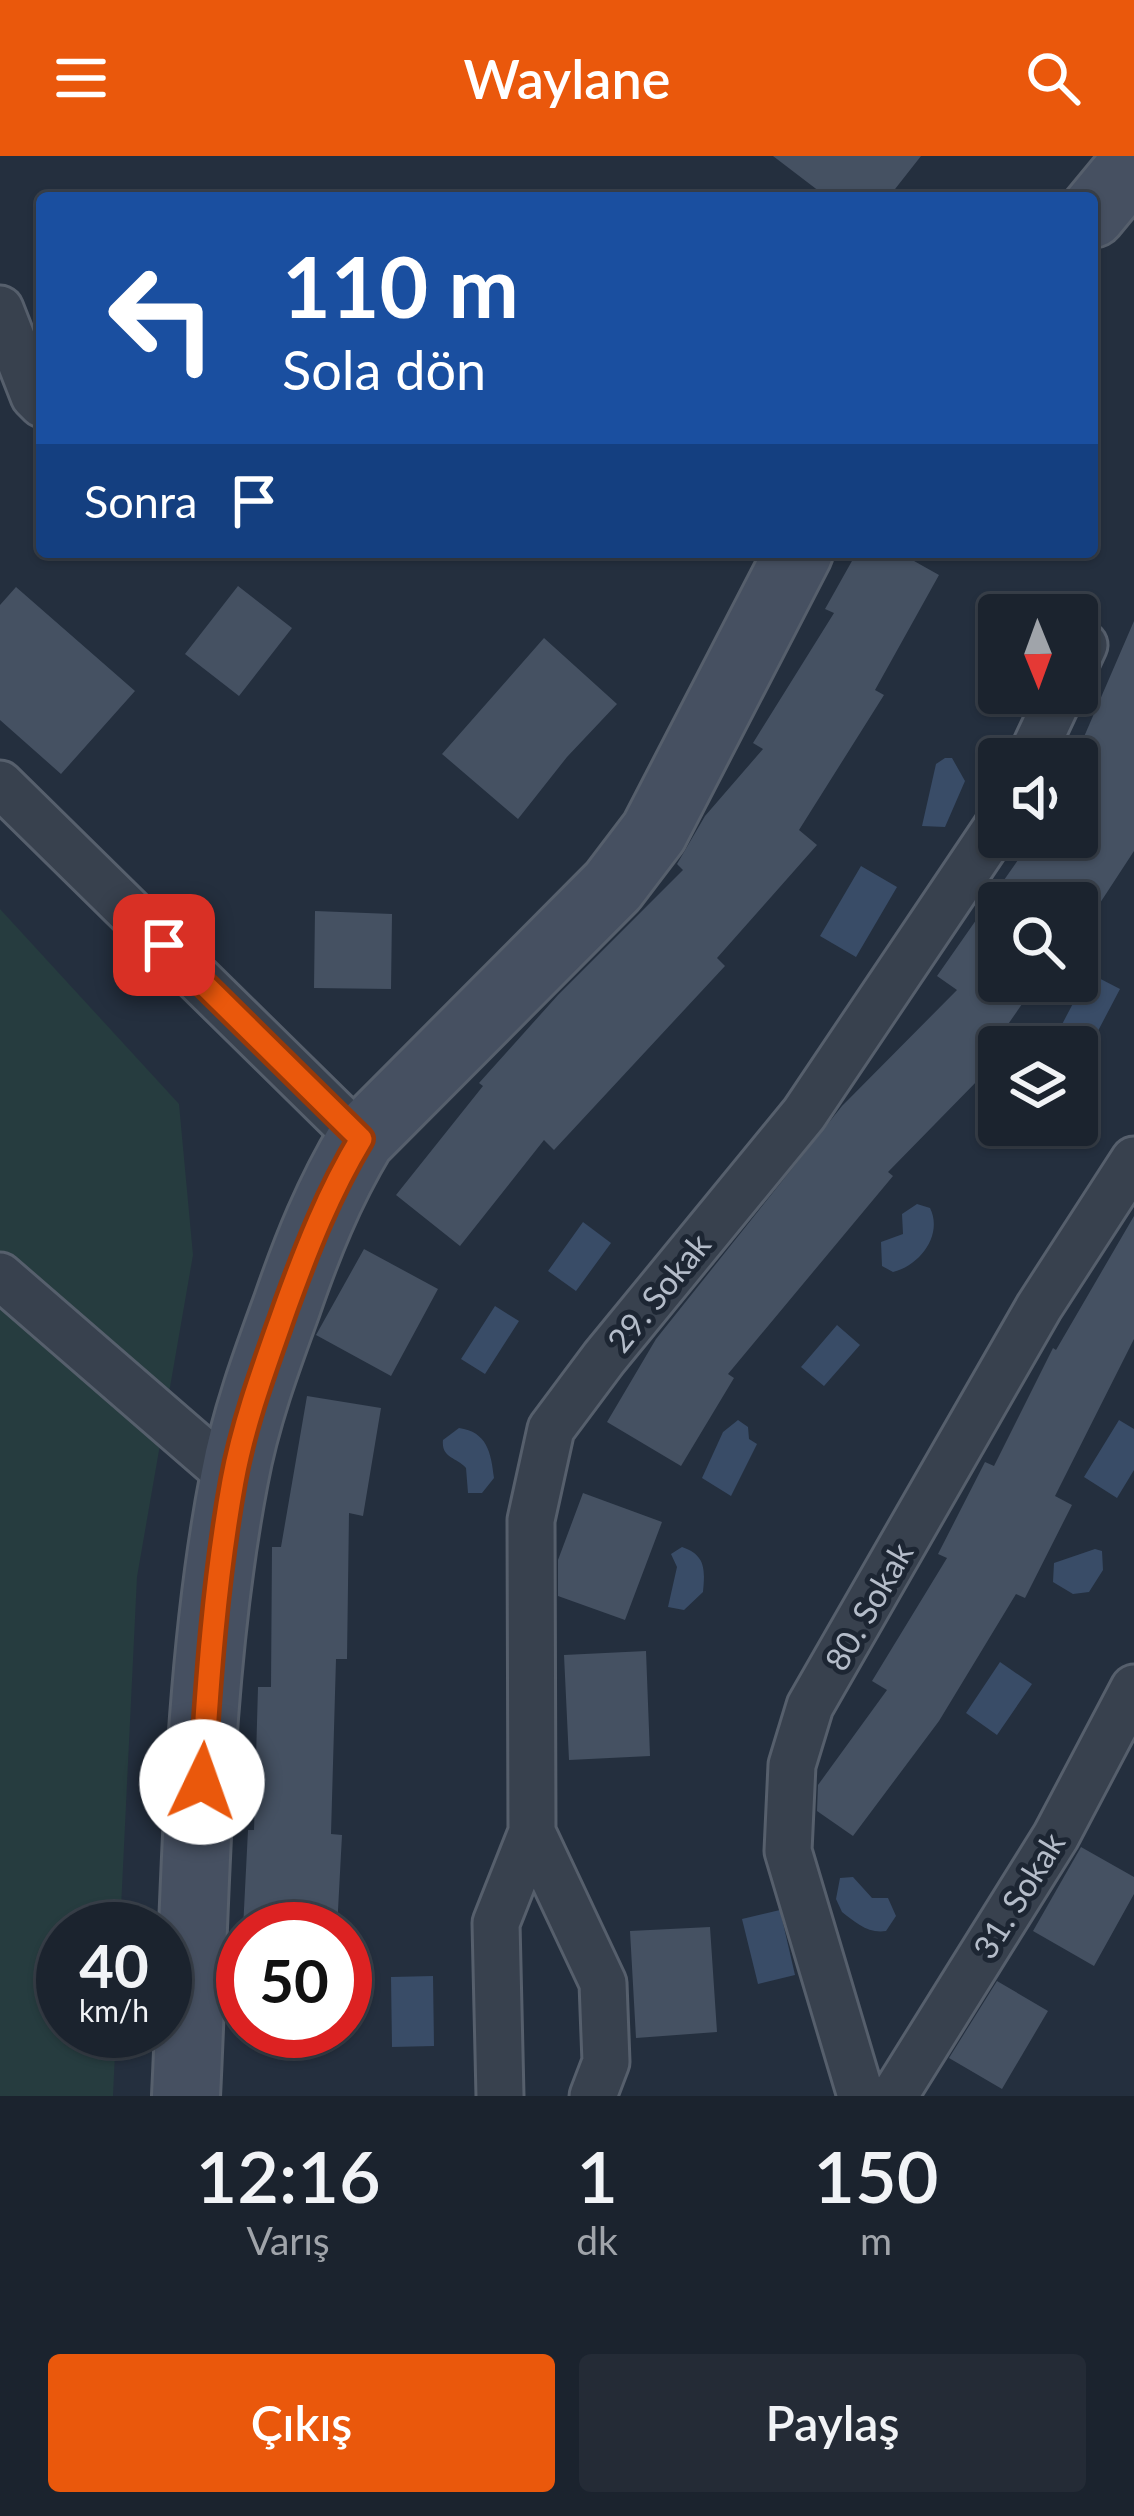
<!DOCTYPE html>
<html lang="tr">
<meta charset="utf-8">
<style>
:root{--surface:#1b232e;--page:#242b36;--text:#f1f3f6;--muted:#a0a4aa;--line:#39404a;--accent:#ea580c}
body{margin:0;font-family:Lato,sans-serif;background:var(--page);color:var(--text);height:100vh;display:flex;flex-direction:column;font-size:45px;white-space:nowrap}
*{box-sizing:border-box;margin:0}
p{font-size:39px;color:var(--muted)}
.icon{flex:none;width:66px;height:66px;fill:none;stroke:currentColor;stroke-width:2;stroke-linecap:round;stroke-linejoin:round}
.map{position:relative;height:1940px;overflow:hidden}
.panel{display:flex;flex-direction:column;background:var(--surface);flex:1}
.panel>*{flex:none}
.top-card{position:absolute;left:36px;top:36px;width:1062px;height:366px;border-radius:12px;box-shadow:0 3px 9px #0004,0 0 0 3px var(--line);background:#1a4fa0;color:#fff;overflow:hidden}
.needle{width:78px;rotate:179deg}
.controls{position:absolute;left:978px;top:438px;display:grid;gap:24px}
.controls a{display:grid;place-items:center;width:120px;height:120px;border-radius:12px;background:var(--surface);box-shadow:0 3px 9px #0004,0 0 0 3px var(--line);font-size:60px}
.speed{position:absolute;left:36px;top:1746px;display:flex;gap:24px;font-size:60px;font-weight:700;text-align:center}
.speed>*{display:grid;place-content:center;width:156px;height:156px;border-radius:50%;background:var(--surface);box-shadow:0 3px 9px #0004,0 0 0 3px var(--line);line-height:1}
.speed small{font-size:30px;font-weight:400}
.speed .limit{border:18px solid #d22;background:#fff;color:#111}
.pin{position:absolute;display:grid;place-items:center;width:102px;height:102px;color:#fff;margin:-51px;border-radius:24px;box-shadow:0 6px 18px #0006}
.me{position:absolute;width:132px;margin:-66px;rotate:3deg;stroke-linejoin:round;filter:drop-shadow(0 0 9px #0008)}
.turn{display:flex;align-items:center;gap:42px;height:252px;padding:0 48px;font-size:54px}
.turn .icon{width:156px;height:156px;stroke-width:2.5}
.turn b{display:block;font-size:84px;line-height:102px}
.then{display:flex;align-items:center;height:114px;padding:0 48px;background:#0003;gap:24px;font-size:45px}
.eta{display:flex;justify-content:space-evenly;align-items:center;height:204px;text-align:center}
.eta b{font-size:72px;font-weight:600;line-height:84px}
.action{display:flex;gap:24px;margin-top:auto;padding:24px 48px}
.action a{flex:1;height:138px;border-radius:12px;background:var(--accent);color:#fff;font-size:48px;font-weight:600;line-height:138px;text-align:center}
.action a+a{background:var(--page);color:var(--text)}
header{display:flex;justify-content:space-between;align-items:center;height:156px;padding:0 48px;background:var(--accent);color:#fff;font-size:54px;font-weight:600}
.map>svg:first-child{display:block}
.green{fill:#263c3f}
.water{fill:#394c67}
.building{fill:#455162}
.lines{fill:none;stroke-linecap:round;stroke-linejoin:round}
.minor-casing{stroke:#565f6c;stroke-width:51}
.secondary-casing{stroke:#565f6c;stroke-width:72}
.minor{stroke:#38414e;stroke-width:45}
.secondary{stroke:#465061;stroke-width:66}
.route-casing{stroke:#983908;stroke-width:30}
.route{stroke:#ea580c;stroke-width:21}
.labels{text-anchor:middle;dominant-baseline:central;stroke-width:10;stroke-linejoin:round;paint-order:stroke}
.street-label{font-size:33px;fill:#b4bcc9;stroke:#1d2633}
</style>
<header><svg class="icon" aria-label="menu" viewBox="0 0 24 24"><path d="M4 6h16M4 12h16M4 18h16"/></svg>Waylane<svg class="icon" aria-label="search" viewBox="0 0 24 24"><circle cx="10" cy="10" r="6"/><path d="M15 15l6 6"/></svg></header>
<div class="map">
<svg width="1134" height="1940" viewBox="0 0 1134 1940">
<rect width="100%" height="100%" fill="#242f3e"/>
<path class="green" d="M 0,753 L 179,948 L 193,1099 L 137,1421 L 120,1773 L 63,1773 L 63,1875 L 116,1875 L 113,1940 L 0,1940 Z"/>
<path class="water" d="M 945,602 L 952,602 L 965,625 L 945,671 L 922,670 L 936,608 Z
M 861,710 L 897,731 L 856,801 L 820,780 Z
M 1089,817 L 1120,833 L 1089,892 L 1058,876 Z
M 917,1048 L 930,1052 C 943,1078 921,1109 893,1116 L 882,1110 L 881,1086 L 903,1078 L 902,1058 Z
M 583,1066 L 611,1087 L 576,1135 L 548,1115 Z
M 495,1150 L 519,1165 L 485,1218 L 461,1203 Z
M 837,1169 L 860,1189 L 824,1230 L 801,1211 Z
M 738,1264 L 748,1271 L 749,1283 L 757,1288 L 731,1340 L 702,1322 L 723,1276 Z
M 1119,1264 L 1134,1273 L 1134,1314 L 1117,1342 L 1084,1321 Z
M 459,1272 C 487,1276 491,1296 494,1322 L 482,1337 L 468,1337 L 466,1312 C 456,1301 441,1302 443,1284 Z
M 682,1391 C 706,1399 705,1414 703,1436 L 684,1454 L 668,1451 L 677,1411 L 671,1398 Z
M 1095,1393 L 1102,1395 L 1103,1414 L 1089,1436 L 1073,1438 L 1053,1426 L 1054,1407 Z
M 1000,1506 L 1032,1528 L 997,1579 L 966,1557 Z
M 853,1721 L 872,1742 L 888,1742 L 896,1760 L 886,1775 C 868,1778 855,1766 842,1756 L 836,1743 L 840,1722 Z
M 780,1754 L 795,1819 L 758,1828 L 742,1763 Z
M 433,1820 L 434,1890 L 392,1891 L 391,1821 Z"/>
<path class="building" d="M 773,0 L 921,0 L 888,42 L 828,42 Z
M 857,396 L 898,396 L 939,419 L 875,534 L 884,539 L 799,674 L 817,689 L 717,802 L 725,810 L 554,994 L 544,984 L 460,1090 L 396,1039 L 483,930 L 479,927 L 558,839 L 683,714 L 677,708 L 705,660 L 763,593 L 753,587 L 834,457 L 825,453 Z
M 238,430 L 292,472 L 239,540 L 185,498 Z
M 16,431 L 135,535 L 61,618 L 0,564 L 0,449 Z
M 1134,465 L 1134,695 L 1100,747 L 999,747 L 999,825 L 1038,825 L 975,916 L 981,921 L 888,1016 L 893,1020 L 728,1218 L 734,1222 L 681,1310 L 607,1266 L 656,1183 L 842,950 L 957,834 L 937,820 L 1034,681 L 1077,681 L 1077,597 Z
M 544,482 L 617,548 L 567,601 L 518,663 L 442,598 Z
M 315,755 L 392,758 L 391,833 L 314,832 Z
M 1134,1060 L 1134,1183 L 1055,1340 L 1072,1349 L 1025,1442 L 1016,1438 L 939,1565 L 853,1680 L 817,1655 L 818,1629 L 887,1534 L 872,1525 L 947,1402 L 938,1398 L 985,1306 L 994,1310 L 1053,1192 L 1056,1194 Z
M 364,1093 L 438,1133 L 391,1220 L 316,1179 Z
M 307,1240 L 381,1252 L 363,1360 L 349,1357 L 347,1503 L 336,1503 L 331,1678 L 342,1679 L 337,1773 L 243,1773 L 248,1674 L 254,1674 L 258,1531 L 271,1531 L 272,1391 L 281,1391 Z
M 583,1337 L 662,1366 L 625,1464 L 558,1440 L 558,1404 Z
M 646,1495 L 650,1600 L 569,1604 L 564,1499 Z
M 1081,1691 L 1134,1721 L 1134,1738 L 1094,1810 L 1033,1775 Z
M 710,1771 L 717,1876 L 636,1882 L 630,1775 Z
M 997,1825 L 1048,1855 L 1002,1933 L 949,1902 Z"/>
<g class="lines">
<g class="minor-casing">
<path id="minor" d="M 0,153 L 34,240 L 42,248
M 1077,504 L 1084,489
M 1030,603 L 1061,537
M 0,628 L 361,983
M 0,1120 L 234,1323
M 532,1676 L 603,1827 L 606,1906 L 593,1940
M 500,1940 L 496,1767 L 532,1676 L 531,1364 L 551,1273 L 604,1202 L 804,958 L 999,668
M 861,1940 L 788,1695 L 792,1609 L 810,1550 L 1039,1151 L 1134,1004
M 894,1940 L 1056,1680 L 1134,1532"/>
</g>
<g class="secondary-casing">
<path id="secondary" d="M 1092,58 L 1134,7
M 186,1940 C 196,1739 196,1520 234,1323 C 245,1263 266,1206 287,1149 C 307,1091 329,1036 361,983 L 613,730 L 654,676 L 799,396"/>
</g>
<use href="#minor" class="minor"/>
<use href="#secondary" class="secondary"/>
</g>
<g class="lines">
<g class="route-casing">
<path id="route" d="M 164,789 L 361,983 C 329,1036 307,1092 286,1150 C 266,1207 244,1265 233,1325 C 215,1425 208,1525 202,1626"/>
</g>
<use href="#route" class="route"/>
</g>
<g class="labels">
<g class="street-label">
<text transform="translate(658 1136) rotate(-51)">29. Sokak</text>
<text transform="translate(868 1450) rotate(-60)">80. Sokak</text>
<text transform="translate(1018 1739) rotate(-58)">31. Sokak</text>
</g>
</g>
</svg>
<div class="controls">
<a><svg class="needle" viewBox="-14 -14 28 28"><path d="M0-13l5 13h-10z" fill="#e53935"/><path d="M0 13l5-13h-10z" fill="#a0a4aa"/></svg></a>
<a><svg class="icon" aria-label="sound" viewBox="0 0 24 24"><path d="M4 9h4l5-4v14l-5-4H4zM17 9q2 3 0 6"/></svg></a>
<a><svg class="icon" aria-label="search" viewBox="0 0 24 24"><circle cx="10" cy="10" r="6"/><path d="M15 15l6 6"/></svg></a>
<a><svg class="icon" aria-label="layers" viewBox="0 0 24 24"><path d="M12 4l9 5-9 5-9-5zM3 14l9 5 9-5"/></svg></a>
</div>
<div class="speed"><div>40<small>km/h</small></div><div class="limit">50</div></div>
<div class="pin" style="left:164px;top:789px;background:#d93025"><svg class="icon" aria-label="arrive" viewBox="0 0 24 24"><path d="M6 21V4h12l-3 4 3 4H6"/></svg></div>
<svg class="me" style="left:202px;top:1626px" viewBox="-20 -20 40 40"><circle r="19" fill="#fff"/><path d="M0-13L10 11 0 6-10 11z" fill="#ea580c"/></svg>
<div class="top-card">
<div class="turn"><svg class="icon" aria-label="left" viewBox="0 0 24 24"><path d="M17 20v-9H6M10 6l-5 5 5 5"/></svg><div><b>110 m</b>Sola dön</div></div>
<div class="then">Sonra<svg class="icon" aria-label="arrive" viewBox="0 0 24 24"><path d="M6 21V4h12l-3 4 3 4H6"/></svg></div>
</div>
</div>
<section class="panel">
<div class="eta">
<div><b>12:16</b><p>Varış</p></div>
<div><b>1</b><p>dk</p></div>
<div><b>150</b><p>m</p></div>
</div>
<div class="action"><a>Çıkış</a><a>Paylaş</a></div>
</section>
